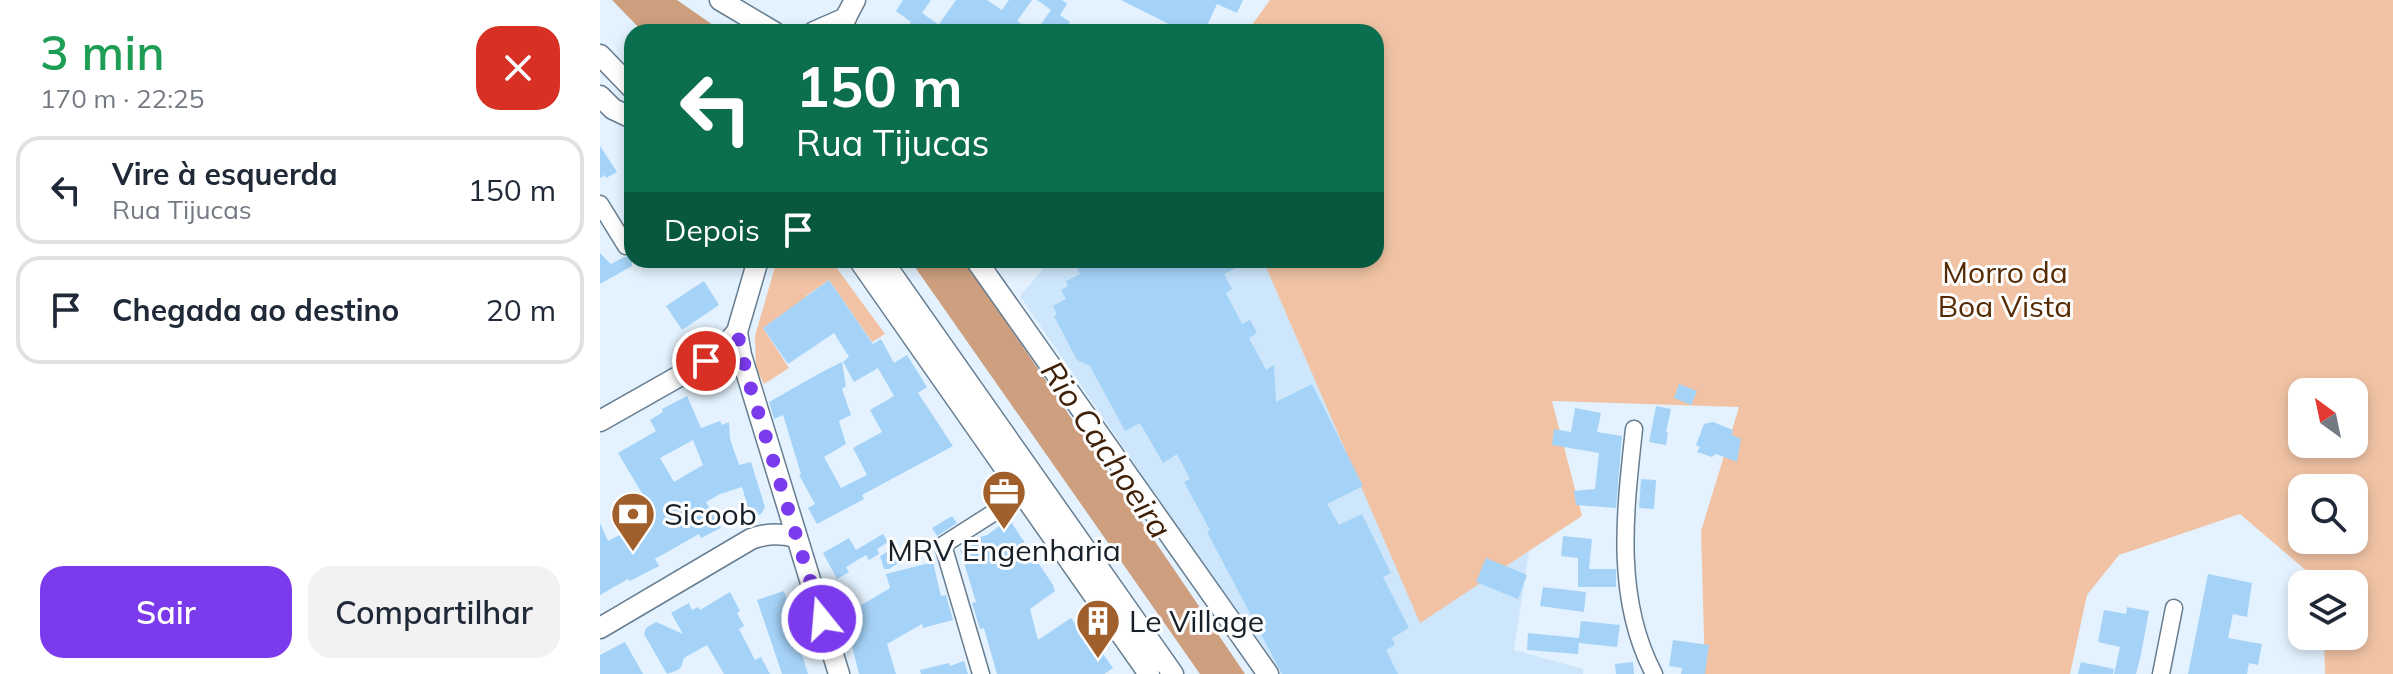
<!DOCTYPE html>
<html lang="pt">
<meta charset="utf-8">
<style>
:root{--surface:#fff;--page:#f2f2f3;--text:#1f2937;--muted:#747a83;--line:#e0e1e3;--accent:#7c3aed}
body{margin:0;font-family:Mulish,sans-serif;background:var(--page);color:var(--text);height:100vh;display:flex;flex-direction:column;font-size:30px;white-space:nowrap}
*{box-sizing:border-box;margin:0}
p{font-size:26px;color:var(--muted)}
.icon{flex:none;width:44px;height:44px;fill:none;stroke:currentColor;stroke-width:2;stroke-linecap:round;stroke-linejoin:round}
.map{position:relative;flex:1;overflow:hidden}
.details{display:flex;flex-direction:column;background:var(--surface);width:600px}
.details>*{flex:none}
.hud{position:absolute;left:24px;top:24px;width:760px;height:244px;border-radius:24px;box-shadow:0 4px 12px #0003;background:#0b6e4f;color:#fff;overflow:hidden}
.needle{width:52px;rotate:327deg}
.tools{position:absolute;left:1688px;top:378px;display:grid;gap:16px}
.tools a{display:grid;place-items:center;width:80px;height:80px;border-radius:16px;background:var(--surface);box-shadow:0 4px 12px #0003;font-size:40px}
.pin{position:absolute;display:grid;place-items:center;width:68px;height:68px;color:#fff;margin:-34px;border:4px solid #fff;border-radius:50%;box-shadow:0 2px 8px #0007}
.me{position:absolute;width:88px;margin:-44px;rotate:343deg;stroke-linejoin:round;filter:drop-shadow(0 0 6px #0008)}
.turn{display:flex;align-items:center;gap:28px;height:168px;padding:0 40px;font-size:36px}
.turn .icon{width:104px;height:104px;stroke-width:2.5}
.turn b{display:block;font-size:56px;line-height:68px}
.then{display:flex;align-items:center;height:76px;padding:0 40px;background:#0003;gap:16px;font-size:30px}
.round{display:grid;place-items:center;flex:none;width:84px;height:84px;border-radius:24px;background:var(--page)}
.headline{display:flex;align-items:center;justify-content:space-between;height:136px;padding:0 40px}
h1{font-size:48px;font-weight:600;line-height:60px;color:#1e9e55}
.primary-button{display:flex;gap:16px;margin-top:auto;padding:16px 40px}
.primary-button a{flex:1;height:92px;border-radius:24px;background:var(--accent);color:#fff;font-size:32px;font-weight:600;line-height:92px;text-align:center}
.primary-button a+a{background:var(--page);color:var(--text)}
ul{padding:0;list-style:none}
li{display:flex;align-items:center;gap:24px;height:108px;margin:0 16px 12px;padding:0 24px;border:4px solid var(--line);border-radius:24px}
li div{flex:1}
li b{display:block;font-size:30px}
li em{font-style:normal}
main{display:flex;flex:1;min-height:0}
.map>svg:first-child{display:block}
.built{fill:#cde6fb}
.green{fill:#f1c3a4;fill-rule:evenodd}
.water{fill:#cd9f7f}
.building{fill:#a5d3f8;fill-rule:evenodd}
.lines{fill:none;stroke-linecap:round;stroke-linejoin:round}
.minor-casing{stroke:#667d90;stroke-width:19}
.major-casing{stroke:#667d90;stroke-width:23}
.minor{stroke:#fff;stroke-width:16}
.major{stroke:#fff;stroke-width:20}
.route{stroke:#7c3aed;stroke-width:14;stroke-dasharray:0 25.2}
.labels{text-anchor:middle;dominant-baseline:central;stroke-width:6;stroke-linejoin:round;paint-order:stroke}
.park-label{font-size:30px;fill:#562a02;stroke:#fdfdfd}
.poi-label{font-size:30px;fill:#172028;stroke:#fdfdfd;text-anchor:start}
.water-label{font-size:32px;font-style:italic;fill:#3f2007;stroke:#fdfdfd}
</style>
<main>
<section class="details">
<div class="headline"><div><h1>3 min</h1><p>170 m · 22:25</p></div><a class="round" style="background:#d93025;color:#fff"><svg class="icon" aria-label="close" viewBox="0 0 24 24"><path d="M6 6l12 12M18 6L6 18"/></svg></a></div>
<ul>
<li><svg class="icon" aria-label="left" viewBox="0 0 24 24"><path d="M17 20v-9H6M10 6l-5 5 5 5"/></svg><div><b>Vire à esquerda</b><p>Rua Tijucas</p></div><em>150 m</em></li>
<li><svg class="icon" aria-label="arrive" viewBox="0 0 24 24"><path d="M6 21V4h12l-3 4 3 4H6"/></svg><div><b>Chegada ao destino</b></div><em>20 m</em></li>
</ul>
<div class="primary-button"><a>Sair</a><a>Compartilhar</a></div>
</section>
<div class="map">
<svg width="1793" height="674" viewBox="0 0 1793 674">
<rect width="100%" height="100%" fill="#e3f2fe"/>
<path class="built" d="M 451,260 L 663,260 L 820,622 L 929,551 L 914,650 L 983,669 L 983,674 L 678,674 L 420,296 Z"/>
<path class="green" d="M 670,0 L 1793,0 L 1793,674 L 1725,674 L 1724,636 L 1754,636 L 1754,584 L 1722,584 L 1640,514 L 1519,555 L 1487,595 L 1470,674 L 1105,674 L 1101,531 L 1139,407 L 952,401 L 982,516 L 820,623 L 663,260 L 776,260 L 776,32 L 655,32 L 649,29 ZM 1702,392 L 1754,392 L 1754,444 L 1702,444 ZM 1702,488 L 1754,488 L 1754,540 L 1702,540 Z
M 177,260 L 231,260 L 285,334 L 272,342 L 229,280 L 206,296 L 215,310 L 199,303 L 163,328 L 189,368 L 164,384 L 156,368 L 155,336 Z"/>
<path class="water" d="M 12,0 L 77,0 L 123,32 L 43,32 Z
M 310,260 L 364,260 L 645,674 L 600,674 Z"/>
<path class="building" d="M 303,0 L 331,0 L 322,13 L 349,32 L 304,32 L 311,22 L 296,11 Z
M 356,0 L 387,0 L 402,10 L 409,0 L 432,0 L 417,21 L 434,32 L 350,32 L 339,24 Z
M 437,0 L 462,0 L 467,4 L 460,15 L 470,22 L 463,32 L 435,32 L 451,10 Z
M 521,0 L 643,0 L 637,13 L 617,4 L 604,32 L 585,32 Z
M 0,146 L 17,172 L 6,178 L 5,175 L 0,178 Z
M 0,253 L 11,264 L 24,257 L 32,255 L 32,266 L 0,284 Z
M 473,260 L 651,260 L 624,274 L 632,289 L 626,293 L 642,324 L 650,320 L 657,333 L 649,338 L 666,370 L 674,365 L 676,402 L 712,384 L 763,486 L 727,504 L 739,525 L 762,514 L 791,573 L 783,577 L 809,628 L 792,638 L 795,645 L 786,650 L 798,674 L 682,674 L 607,532 L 610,530 L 584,482 L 590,479 L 577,454 L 563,463 L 540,423 L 525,431 L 490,366 L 477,360 L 454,316 L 457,315 L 453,306 L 466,299 L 461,290 L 468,286 L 466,281 L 480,274 Z
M 229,280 L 273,344 L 281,339 L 294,363 L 307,355 L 327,387 L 318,393 L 353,446 L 262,495 L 264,499 L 217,524 L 208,508 L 215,504 L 199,475 L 201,474 L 183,415 L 174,419 L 169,402 L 222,372 L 242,362 L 246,386 L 242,389 L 251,415 L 239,421 L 246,444 L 224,457 L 241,488 L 267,475 L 253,448 L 282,432 L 270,410 L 294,396 L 278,368 L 254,382 L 243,362 L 249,357 L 234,333 L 188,364 L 163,328 Z
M 104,281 L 119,305 L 82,330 L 66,306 Z
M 1079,384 L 1097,391 L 1091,405 L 1074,398 Z
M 87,396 L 101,428 L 120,421 L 122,425 L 129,422 L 130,439 L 139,465 L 151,462 L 165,507 L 161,514 L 151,518 L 142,487 L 120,494 L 106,502 L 121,528 L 101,538 L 99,534 L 55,559 L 59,566 L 30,581 L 28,579 L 0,595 L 0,523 L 8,541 L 47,521 L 38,506 L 46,500 L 18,453 L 56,431 L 50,420 L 63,412 L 62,409 ZM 93,440 L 103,465 L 74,482 L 60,458 Z
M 1056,406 L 1071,409 L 1066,432 L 1068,433 L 1066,445 L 1049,442 Z
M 975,408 L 1001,413 L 997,432 L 1022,436 L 1016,508 L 976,505 L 974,491 L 995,489 L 999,453 L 952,445 L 954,429 L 971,432 Z
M 1113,422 L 1133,430 L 1132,435 L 1141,439 L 1137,462 L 1116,454 L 1112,457 L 1097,452 L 1100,447 L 1096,445 L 1104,424 Z
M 1041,479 L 1056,480 L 1054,509 L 1039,508 Z
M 352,516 L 357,523 L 337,536 L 332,528 Z
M 409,519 L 453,585 L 455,591 L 430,609 L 438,640 L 471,618 L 497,654 L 501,651 L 513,668 L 504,674 L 397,674 L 384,628 L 380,629 L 372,603 L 376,602 L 360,550 L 371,546 L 370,543 L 381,540 L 380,537 L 387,535 Z
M 283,534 L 288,542 L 277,549 L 279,554 L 269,560 L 266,555 L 246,567 L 249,572 L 237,579 L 223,553 L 249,538 L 256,550 Z
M 963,536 L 992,539 L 989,569 L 1016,569 L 1016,587 L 978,587 L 978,558 L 961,556 Z
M 297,546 L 305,559 L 289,569 L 284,569 L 280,556 Z
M 886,558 L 927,575 L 918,599 L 876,582 Z
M 333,562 L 341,596 L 346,595 L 353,620 L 323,628 L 322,624 L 287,644 L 296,674 L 259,674 L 250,638 L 253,637 L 241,617 L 290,588 L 286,574 Z
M 1608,574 L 1652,583 L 1647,617 L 1633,614 L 1628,638 L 1662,644 L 1658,665 L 1649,663 L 1647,674 L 1588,674 Z
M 943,587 L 986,592 L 984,612 L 940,606 Z
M 184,591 L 197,630 L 195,632 L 208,674 L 182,674 L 157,600 Z
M 130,592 L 140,611 L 137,613 L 144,626 L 139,629 L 155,660 L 161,657 L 170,674 L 124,674 L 107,645 L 84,658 L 81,667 L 78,670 L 67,674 L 44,634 L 46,628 L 56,622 L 83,634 L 71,613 L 89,603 L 92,610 L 98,607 L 100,610 Z
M 1527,607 L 1549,611 L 1541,654 L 1536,674 L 1514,674 L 1520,647 L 1498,642 L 1504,610 L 1526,614 Z
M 981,621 L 1020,625 L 1017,647 L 979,643 L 978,654 L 927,650 L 928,633 L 979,638 Z
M 1073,640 L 1109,645 L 1105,674 L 1081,674 L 1082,668 L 1069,666 Z
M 25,642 L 43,674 L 0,674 L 0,655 Z
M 364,661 L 368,674 L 321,674 L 320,670 L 349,663 L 350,666 Z
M 1033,662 L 1034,674 L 1016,674 L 1015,664 Z
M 1481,662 L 1514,669 L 1513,674 L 1478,674 Z"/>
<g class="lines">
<g class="minor-casing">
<path id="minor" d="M 0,204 L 26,246
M 1034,429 C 1025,512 1014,598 1054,674
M 381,674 L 343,545 L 423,494
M 1561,674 L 1574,608"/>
</g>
<g class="major-casing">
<path id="major" d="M 120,0 L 174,32
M 214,32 L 246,18
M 238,32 L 255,0
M 0,55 L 32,88
M 0,96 L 13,109 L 32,118
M 158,260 L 137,332 L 141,355 L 239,674
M 259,260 L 549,674
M 282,260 L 573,674
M 376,260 L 668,674
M 0,421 L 106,361 L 121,350 L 137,332
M 0,628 L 151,539 C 167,533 180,533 196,537"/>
</g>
<use href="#minor" class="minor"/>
<use href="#major" class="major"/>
</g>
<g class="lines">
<path class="route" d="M 106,361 L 121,350 L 137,332 L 147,376 L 222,619"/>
</g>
<defs>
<g id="office-pin" transform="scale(2.3)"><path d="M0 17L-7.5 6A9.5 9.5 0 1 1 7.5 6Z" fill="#a05f2b" stroke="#fdfdfd"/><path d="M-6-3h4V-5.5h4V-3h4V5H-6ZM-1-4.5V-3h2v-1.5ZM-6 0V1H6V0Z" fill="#fff"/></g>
<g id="bank-pin" transform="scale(2.3)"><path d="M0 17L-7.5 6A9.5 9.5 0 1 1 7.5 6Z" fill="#a05f2b" stroke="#fdfdfd"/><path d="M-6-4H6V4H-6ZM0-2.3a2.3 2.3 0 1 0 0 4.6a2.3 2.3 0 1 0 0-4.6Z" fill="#fff"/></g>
<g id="building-pin" transform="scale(2.3)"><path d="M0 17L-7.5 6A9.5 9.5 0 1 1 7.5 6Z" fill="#a05f2b" stroke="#fdfdfd"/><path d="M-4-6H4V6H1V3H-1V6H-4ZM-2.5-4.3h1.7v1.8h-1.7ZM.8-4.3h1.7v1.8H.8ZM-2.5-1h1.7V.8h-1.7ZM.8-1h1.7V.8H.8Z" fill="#fff"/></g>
</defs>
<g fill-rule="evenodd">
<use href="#office-pin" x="404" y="492"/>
<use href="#bank-pin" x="33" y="514"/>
<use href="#building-pin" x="498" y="621"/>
</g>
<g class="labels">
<g class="park-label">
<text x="1405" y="272">Morro da<tspan x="1405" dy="34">Boa Vista</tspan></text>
</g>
<g class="poi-label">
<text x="64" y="514">Sicoob</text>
<text x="404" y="550" text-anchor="middle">MRV Engenharia</text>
<text x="529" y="621">Le Village</text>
</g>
<g class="water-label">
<text transform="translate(507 449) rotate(56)">Rio Cachoeira</text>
</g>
</g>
</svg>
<div class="tools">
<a><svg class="needle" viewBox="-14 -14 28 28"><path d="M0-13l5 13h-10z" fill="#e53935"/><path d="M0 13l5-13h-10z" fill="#747a83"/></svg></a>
<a><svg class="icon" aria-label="search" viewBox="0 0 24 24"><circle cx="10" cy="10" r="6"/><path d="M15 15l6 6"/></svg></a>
<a><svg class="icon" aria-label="layers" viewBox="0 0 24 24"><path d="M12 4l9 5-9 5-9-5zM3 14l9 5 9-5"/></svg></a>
</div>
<div class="pin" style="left:106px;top:361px;background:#d93025"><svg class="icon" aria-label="arrive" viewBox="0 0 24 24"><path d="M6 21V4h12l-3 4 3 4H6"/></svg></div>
<svg class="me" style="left:222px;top:619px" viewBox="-20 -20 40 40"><circle r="17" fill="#7c3aed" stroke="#fff" stroke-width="3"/><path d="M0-11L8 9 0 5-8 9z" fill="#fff"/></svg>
<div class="hud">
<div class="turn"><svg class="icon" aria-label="left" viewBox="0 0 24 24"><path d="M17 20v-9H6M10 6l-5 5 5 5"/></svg><div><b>150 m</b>Rua Tijucas</div></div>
<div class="then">Depois<svg class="icon" aria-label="arrive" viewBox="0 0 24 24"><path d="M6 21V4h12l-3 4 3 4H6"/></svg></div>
</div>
</div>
</main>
